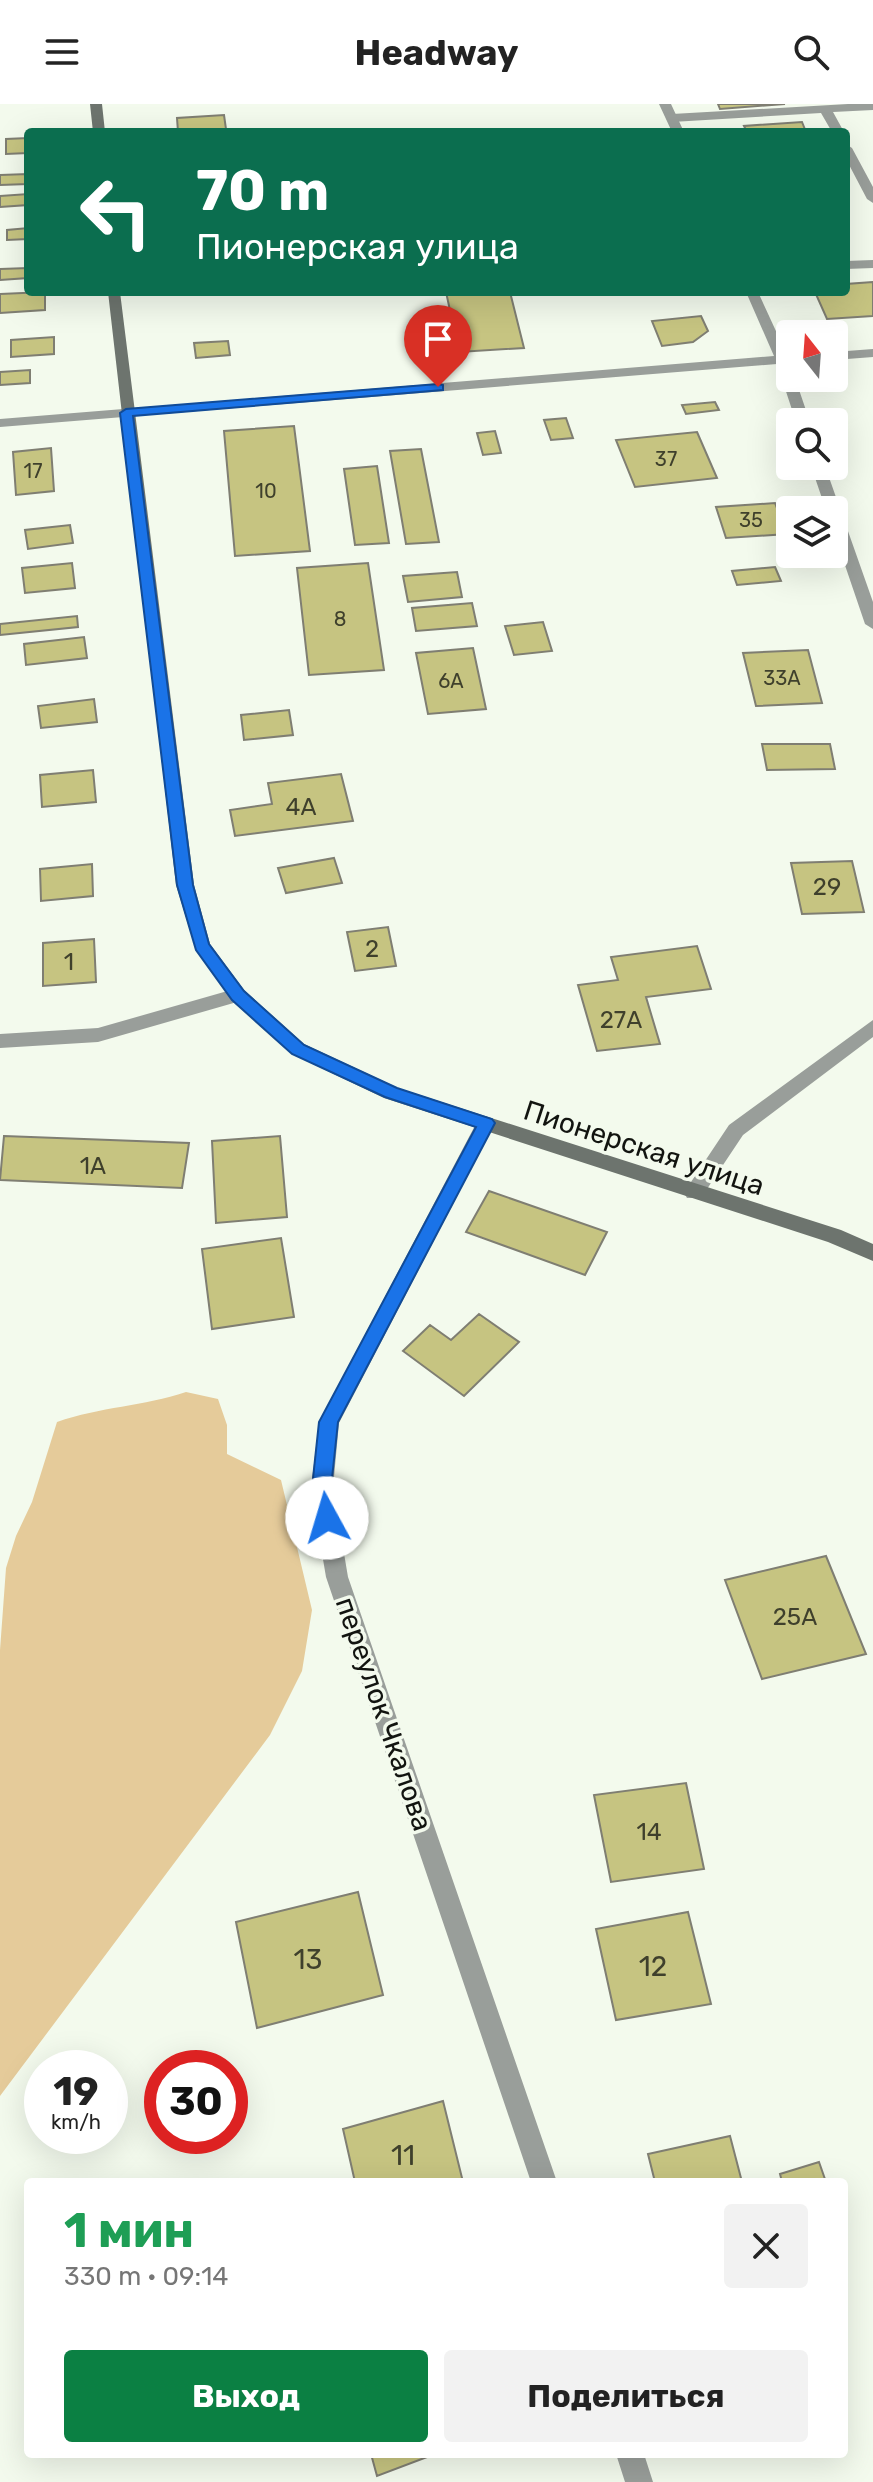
<!DOCTYPE html>
<html lang="ru">
<meta charset="utf-8">
<style>
:root{--surface:#fff;--page:#f2f2f2;--text:#222;--muted:#767676;--accent:#0b8043}
body{margin:0;font-family:Rubik,sans-serif;background:var(--page);color:var(--text);height:100vh;display:flex;flex-direction:column;font-size:30px;white-space:nowrap}
*{box-sizing:border-box;margin:0}
p{font-size:26px;color:var(--muted)}
.icon{flex:none;width:44px;height:44px;fill:none;stroke:currentColor;stroke-width:2;stroke-linecap:round;stroke-linejoin:round}
.map{position:relative;flex:1;overflow:hidden}
.panel{position:absolute;left:24px;top:2074px;width:824px;height:280px;display:flex;flex-direction:column;background:var(--surface);border-radius:8px;box-shadow:0 8px 32px #0002}
.panel>*{flex:none}
.banner{position:absolute;left:24px;top:24px;width:826px;height:168px;border-radius:8px;box-shadow:0 8px 32px #0002;background:#0b6e4f;color:#fff;overflow:hidden}
.needle{width:52px;rotate:343deg}
.buttons{position:absolute;left:776px;top:216px;display:grid;gap:16px}
.buttons a{display:grid;place-items:center;width:72px;height:72px;border-radius:8px;background:var(--surface);box-shadow:0 8px 32px #0002;font-size:40px}
.speed{position:absolute;left:24px;top:1946px;display:flex;gap:16px;font-size:40px;font-weight:700;text-align:center}
.speed>*{display:grid;place-content:center;width:104px;height:104px;border-radius:50%;background:var(--surface);box-shadow:0 8px 32px #0002;line-height:1}
.speed small{font-size:20px;font-weight:400}
.speed .limit{border:12px solid #d22;background:#fff;color:#111}
.pin{position:absolute;display:grid;place-items:center;width:68px;height:68px;color:#fff;margin:-82px -34px;border-radius:50% 50% 50% 0;rotate:-45deg;box-shadow:0 0 8px #0007}
.pin .icon{rotate:45deg}
.me{position:absolute;width:88px;margin:-44px;rotate:354deg;stroke-linejoin:round;filter:drop-shadow(0 0 6px #0008)}
.turn{display:flex;align-items:center;gap:28px;height:168px;padding:0 40px;font-size:36px}
.turn .icon{width:104px;height:104px;stroke-width:2.5}
.turn b{display:block;font-size:56px;line-height:68px}
.round{display:grid;place-items:center;flex:none;width:84px;height:84px;border-radius:8px;background:var(--page)}
.overview{display:flex;align-items:center;justify-content:space-between;height:136px;padding:0 40px}
h1{font-size:48px;font-weight:700;line-height:60px;color:#1e9e55}
.button{display:flex;gap:16px;margin-top:auto;padding:16px 40px}
.button a{flex:1;height:92px;border-radius:8px;background:var(--accent);color:#fff;font-size:32px;font-weight:700;line-height:92px;text-align:center}
.button a+a{background:var(--page);color:var(--text)}
header{display:flex;justify-content:space-between;align-items:center;height:104px;padding:0 40px;background:var(--surface);font-size:36px;font-weight:700}
.map>svg:first-child{display:block}
.green{fill:#e5cb9a}
.building{fill:#c6c481;stroke:#7f7e72;stroke-width:2}
.lines{fill:none;stroke-linecap:round;stroke-linejoin:round}
.service{fill:#999e9a;fill-rule:evenodd}
.minor{fill:#999e9a;fill-rule:evenodd}
.secondary{fill:#6d746e;fill-rule:evenodd}
.route{fill:#1a73e8;stroke:#114b97;stroke-width:2}
.labels{text-anchor:middle;dominant-baseline:central;stroke-width:7;stroke-linejoin:round;paint-order:stroke}
.far-number-label{font-size:20px;fill:#3f402c}
.number-label{font-size:24px;fill:#3f402c}
.street-label{font-size:28px;fill:#121410;stroke:#f3faed}
.near-number-label{font-size:28px;fill:#3f402c}
</style>
<header><svg class="icon" aria-label="menu" viewBox="0 0 24 24"><path d="M4 6h16M4 12h16M4 18h16"/></svg>Headway<svg class="icon" aria-label="search" viewBox="0 0 24 24"><circle cx="10" cy="10" r="6"/><path d="M15 15l6 6"/></svg></header>
<div class="map">
<svg width="873" height="2378" viewBox="0 0 873 2378">
<rect width="100%" height="100%" fill="#f3faed"/>
<path class="green" d="M 186,1288 L 218,1295 L 227,1321 L 227,1350 L 281,1376 L 312,1506 L 302,1567 L 270,1631 L 0,1992 L 0,1546 L 6,1464 L 16,1432 L 32,1398 L 57,1318 C 100,1303 144,1302 186,1288 Z"/>
<path class="building" d="M 718,0 L 785,0 L 720,5 Z
M 224,11 L 226,25 L 178,28 L 177,14 Z
M 802,18 L 806,28 L 747,28 L 744,22 Z
M 28,34 L 28,49 L 6,50 L 6,35 Z
M 28,70 L 28,80 L 0,81 L 0,71 Z
M 28,90 L 28,101 L 0,103 L 0,92 Z
M 28,124 L 28,135 L 7,136 L 7,126 Z
M 28,164 L 28,174 L 0,176 L 0,165 Z
M 873,178 L 873,212 L 827,215 L 815,188 L 846,188 L 846,180 Z
M 45,188 L 45,206 L 0,209 L 0,190 Z
M 446,188 L 510,188 L 524,244 L 459,248 Z
M 701,212 L 708,227 L 693,238 L 662,242 L 652,217 Z
M 54,233 L 54,250 L 11,253 L 11,236 Z
M 228,237 L 230,251 L 196,254 L 194,239 Z
M 30,266 L 30,279 L 0,281 L 0,268 Z
M 715,298 L 719,306 L 686,310 L 682,301 Z
M 566,314 L 573,334 L 551,336 L 544,316 Z
M 294,322 L 310,447 L 235,452 L 224,327 Z
M 495,327 L 501,349 L 483,351 L 477,329 Z
M 697,328 L 717,374 L 635,383 L 616,336 Z
M 51,344 L 54,387 L 16,391 L 13,348 Z
M 421,345 L 439,438 L 406,440 L 390,347 Z
M 377,362 L 389,439 L 355,441 L 344,365 Z
M 775,399 L 787,430 L 726,434 L 716,403 Z
M 70,421 L 73,439 L 28,445 L 25,426 Z
M 72,459 L 75,484 L 25,489 L 22,464 Z
M 368,459 L 384,566 L 309,571 L 297,464 Z
M 775,463 L 781,477 L 737,481 L 732,467 Z
M 457,468 L 462,493 L 408,498 L 403,472 Z
M 472,499 L 477,522 L 416,527 L 412,504 Z
M 77,512 L 78,523 L 0,531 L 0,520 Z
M 543,518 L 552,547 L 514,551 L 505,522 Z
M 84,533 L 87,554 L 26,561 L 24,540 Z
M 473,544 L 486,605 L 428,610 L 416,549 Z
M 808,546 L 822,599 L 756,602 L 743,549 Z
M 94,595 L 97,618 L 41,624 L 38,602 Z
M 289,606 L 293,631 L 244,636 L 241,611 Z
M 762,640 L 830,640 L 835,665 L 767,666 Z
M 93,666 L 96,698 L 42,703 L 40,671 Z
M 341,670 L 353,717 L 235,732 L 230,706 L 272,700 L 268,679 Z
M 334,754 L 342,779 L 286,789 L 278,764 Z
M 852,757 L 864,808 L 802,810 L 791,759 Z
M 92,760 L 93,792 L 41,797 L 40,765 Z
M 388,823 L 396,862 L 355,867 L 347,828 Z
M 94,835 L 96,878 L 43,882 L 43,839 Z
M 697,842 L 711,885 L 646,893 L 660,940 L 597,947 L 578,881 L 618,876 L 611,853 Z
M 4,1032 L 189,1039 L 182,1084 L 0,1076 Z
M 280,1032 L 287,1113 L 216,1119 L 212,1037 Z
M 489,1087 L 607,1128 L 585,1171 L 466,1128 Z
M 281,1134 L 294,1213 L 212,1225 L 202,1145 Z
M 479,1210 L 519,1238 L 464,1292 L 403,1247 L 430,1221 L 451,1236 Z
M 826,1452 L 866,1550 L 762,1575 L 725,1476 Z
M 686,1679 L 704,1765 L 611,1778 L 594,1691 Z
M 358,1788 L 383,1891 L 257,1924 L 236,1818 Z
M 688,1808 L 711,1900 L 616,1916 L 596,1825 Z
M 443,1997 L 463,2078 L 355,2078 L 343,2025 Z
M 730,2032 L 742,2078 L 655,2078 L 648,2050 Z
M 819,2058 L 826,2078 L 782,2078 L 780,2070 Z
M 371,2350 L 435,2350 L 377,2372 Z"/>
<g class="lines">
<path class="service" d="M 848,0 L 873,0 L 873,6 L 833,8 L 844,28 L 832,28 L 821,9 L 672,18 L 666,14 L 672,10 Z
M 846,40 L 852,44 L 873,83 L 873,99 L 867,95 L 846,55 Z
M 873,156 L 873,164 L 846,165 L 846,157 Z"/>
<path class="minor" d="M 659,0 L 671,0 L 684,28 L 672,28 Z
M 746,188 L 758,188 L 787,251 L 790,251 L 790,274 L 795,274 L 810,318 L 796,318 L 777,260 L 0,323 L 0,315 L 774,252 Z
M 873,245 L 873,253 L 834,256 L 834,248 Z
M 811,362 L 825,362 L 873,498 L 873,525 L 865,520 L 834,429 L 834,406 L 826,406 Z
M 238,884 L 247,891 L 244,896 L 98,938 L 0,944 L 0,930 L 98,924 Z
M 873,916 L 873,933 L 743,1031 L 701,1094 L 687,1094 L 684,1089 L 687,1084 L 729,1021 Z
M 486,1012 L 495,1019 L 339,1319 L 333,1384 L 348,1473 L 557,2078 L 531,2078 L 326,1473 L 311,1384 L 319,1318 L 479,1014 Z
M 616,2350 L 644,2350 L 653,2378 L 625,2378 Z"/>
<path class="secondary" d="M 90,0 L 102,0 L 105,28 L 93,28 Z
M 108,188 L 120,188 L 194,781 L 210,840 L 244,886 L 304,940 L 398,984 L 841,1126 L 873,1140 L 873,1157 L 828,1138 L 384,994 L 292,950 L 232,896 L 196,846 L 176,781 Z"/>
</g>
<path class="route" d="M 438,280 L 443,281 L 443,286 L 133,312 L 193,781 L 209,840 L 244,887 L 304,941 L 397,984 L 492,1015 L 495,1019 L 338,1318 L 331,1384 L 337,1414 L 327,1422 L 317,1414 L 312,1384 L 319,1318 L 476,1023 L 385,993 L 292,950 L 232,896 L 196,846 L 177,781 L 120,309 L 126,305 Z"/>
<g class="labels">
<g class="far-number-label">
<text x="666" y="355">37</text>
<text x="33" y="367">17</text>
<text x="266" y="387">10</text>
<text x="751" y="416">35</text>
<text x="340" y="515">8</text>
<text x="782" y="574">33А</text>
<text x="451" y="577">6А</text>
</g>
<g class="number-label">
<text x="301" y="703">4А</text>
<text x="827" y="783">29</text>
<text x="372" y="845">2</text>
<text x="69" y="858">1</text>
<text x="621" y="916">27А</text>
<text x="93" y="1062">1А</text>
<text x="795" y="1513">25А</text>
<text x="649" y="1728">14</text>
</g>
<g class="street-label">
<text transform="translate(644 1044) rotate(18)">Пионерская улица</text>
<text transform="translate(384 1610) rotate(71)">переулок Чкалова</text>
</g>
<g class="near-number-label">
<text x="308" y="1855">13</text>
<text x="653" y="1862">12</text>
<text x="403" y="2051">11</text>
</g>
</g>
</svg>
<div class="buttons">
<a><svg class="needle" viewBox="-14 -14 28 28"><path d="M0-13l5 13h-10z" fill="#e53935"/><path d="M0 13l5-13h-10z" fill="#767676"/></svg></a>
<a><svg class="icon" aria-label="search" viewBox="0 0 24 24"><circle cx="10" cy="10" r="6"/><path d="M15 15l6 6"/></svg></a>
<a><svg class="icon" aria-label="layers" viewBox="0 0 24 24"><path d="M12 4l9 5-9 5-9-5zM3 14l9 5 9-5"/></svg></a>
</div>
<div class="speed"><div>19<small>km/h</small></div><div class="limit">30</div></div>
<div class="pin" style="left:438px;top:283px;background:#d93025"><svg class="icon" aria-label="arrive" viewBox="0 0 24 24"><path d="M6 21V4h12l-3 4 3 4H6"/></svg></div>
<svg class="me" style="left:327px;top:1414px" viewBox="-20 -20 40 40"><circle r="19" fill="#fff"/><path d="M0-13L10 11 0 6-10 11z" fill="#1a73e8"/></svg>
<div class="banner">
<div class="turn"><svg class="icon" aria-label="left" viewBox="0 0 24 24"><path d="M17 20v-9H6M10 6l-5 5 5 5"/></svg><div><b>70 m</b>Пионерская улица</div></div>
</div>
<section class="panel">
<div class="overview"><div><h1>1 мин</h1><p>330 m · 09:14</p></div><a class="round"><svg class="icon" aria-label="close" viewBox="0 0 24 24"><path d="M6 6l12 12M18 6L6 18"/></svg></a></div>
<div class="button"><a>Выход</a><a>Поделиться</a></div>
</section>
</div>
